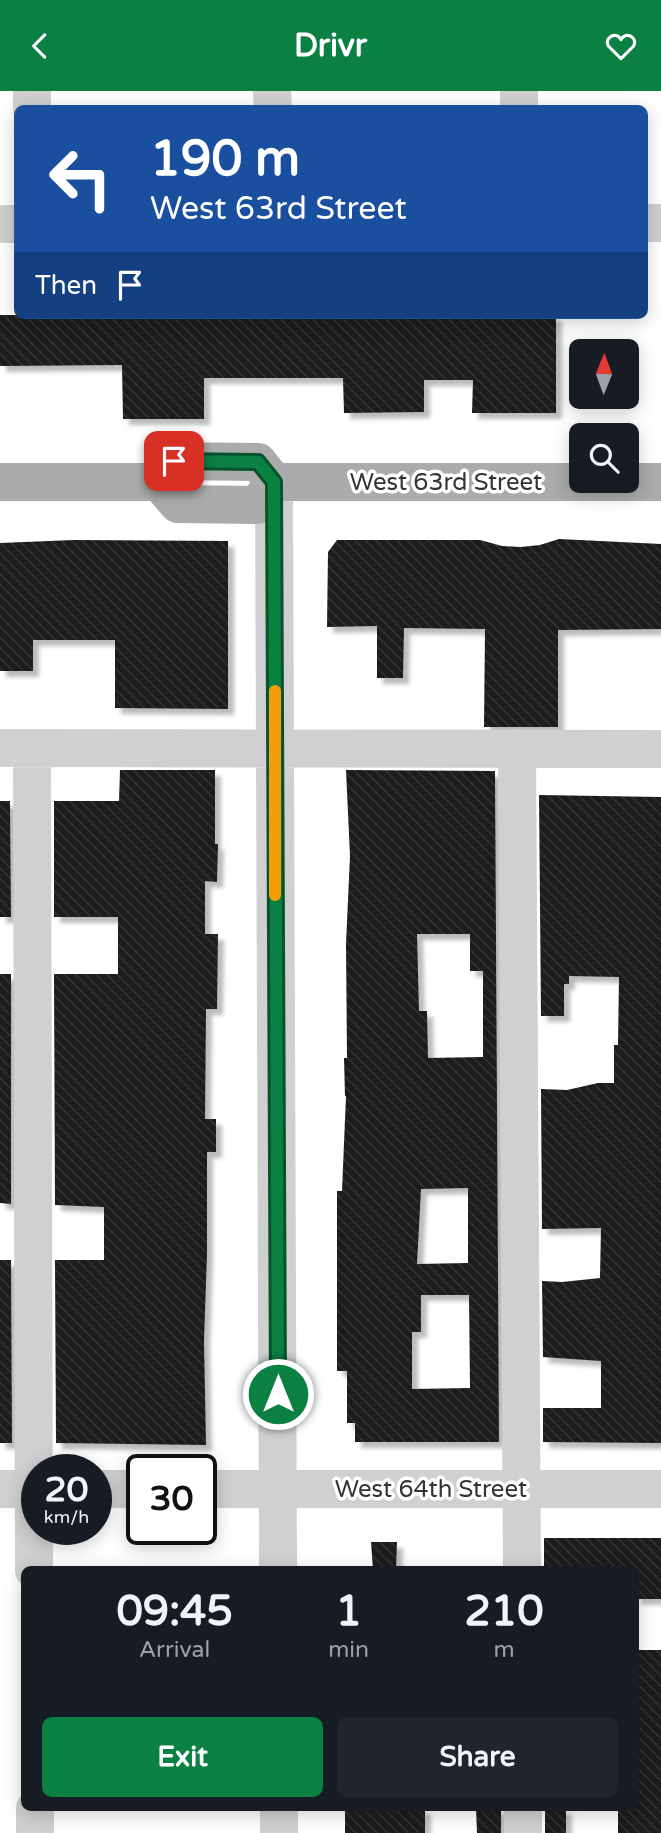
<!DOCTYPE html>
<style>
:root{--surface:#171b24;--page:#20242c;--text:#f1f3f6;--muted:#9ea1a6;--accent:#0b8043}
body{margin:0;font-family:"Varela Round",sans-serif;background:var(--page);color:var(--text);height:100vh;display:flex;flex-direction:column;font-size:26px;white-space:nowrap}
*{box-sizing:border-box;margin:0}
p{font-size:23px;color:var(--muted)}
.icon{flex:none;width:38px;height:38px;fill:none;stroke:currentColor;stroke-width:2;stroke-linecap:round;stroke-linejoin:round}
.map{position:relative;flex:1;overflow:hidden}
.panel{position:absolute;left:21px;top:1475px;width:618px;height:245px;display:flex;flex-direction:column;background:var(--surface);border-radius:10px;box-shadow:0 4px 18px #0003}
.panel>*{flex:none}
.hud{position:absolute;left:14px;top:14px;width:634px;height:214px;border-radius:10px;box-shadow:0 4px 18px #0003;background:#1a4fa0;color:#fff;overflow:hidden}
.needle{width:46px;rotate:1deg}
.fabs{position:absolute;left:569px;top:248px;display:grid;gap:14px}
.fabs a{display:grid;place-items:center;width:70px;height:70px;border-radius:10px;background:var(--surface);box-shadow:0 4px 18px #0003;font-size:35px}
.speed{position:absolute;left:21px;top:1363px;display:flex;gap:14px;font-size:35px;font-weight:700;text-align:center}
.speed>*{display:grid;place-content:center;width:91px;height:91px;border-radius:50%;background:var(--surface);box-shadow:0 4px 18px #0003;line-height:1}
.speed small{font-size:18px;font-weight:400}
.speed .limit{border:4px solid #111;border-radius:10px;background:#fff;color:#111}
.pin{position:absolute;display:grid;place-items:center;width:60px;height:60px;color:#fff;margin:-30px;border-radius:14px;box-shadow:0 4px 10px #0006}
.me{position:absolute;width:77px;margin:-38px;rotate:0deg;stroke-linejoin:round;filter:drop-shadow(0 0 5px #0008)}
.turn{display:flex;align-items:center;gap:24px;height:147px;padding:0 21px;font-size:32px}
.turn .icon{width:91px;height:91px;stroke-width:2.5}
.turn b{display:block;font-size:49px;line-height:60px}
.then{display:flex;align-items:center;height:66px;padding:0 21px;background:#0003;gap:14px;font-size:26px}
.eta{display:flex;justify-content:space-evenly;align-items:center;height:119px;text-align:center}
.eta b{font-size:42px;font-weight:700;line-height:49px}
.cta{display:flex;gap:14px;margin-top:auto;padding:14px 21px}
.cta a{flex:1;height:80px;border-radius:10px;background:var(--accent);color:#fff;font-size:28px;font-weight:700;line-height:80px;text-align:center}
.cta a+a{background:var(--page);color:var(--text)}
header{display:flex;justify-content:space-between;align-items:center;height:91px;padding:0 21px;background:var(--accent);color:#fff;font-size:32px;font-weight:700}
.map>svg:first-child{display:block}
.building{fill:url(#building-back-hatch);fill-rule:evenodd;filter:url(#shadow)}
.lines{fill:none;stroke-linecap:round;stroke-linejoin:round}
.minor{stroke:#d0d0d0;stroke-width:38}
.major{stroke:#ababab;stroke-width:38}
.route-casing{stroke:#07532c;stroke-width:18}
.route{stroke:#0b8043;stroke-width:12}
.slow{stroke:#f59e0b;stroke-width:12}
.labels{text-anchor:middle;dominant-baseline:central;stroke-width:7;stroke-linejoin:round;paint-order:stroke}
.street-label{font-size:24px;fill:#333;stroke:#fff}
</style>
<header><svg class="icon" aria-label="back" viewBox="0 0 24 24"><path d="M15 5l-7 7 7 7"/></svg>Drivr<svg class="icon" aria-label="heart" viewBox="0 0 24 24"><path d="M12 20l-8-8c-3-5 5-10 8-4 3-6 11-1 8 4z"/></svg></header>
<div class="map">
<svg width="661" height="1742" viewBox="0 0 661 1742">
<defs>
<pattern id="building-back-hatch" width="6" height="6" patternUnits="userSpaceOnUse" patternTransform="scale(1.75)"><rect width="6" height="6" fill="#1a1a1a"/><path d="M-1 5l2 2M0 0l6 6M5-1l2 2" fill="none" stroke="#333"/></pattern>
<filter id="shadow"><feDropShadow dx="6" dy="6" stdDeviation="2" flood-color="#0004"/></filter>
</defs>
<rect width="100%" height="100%" fill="#fff"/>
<path class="building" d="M 0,224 L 556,224 L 556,322 L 472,322 L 473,289 L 424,289 L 424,321 L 344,322 L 343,287 L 204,287 L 204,328 L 123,328 L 122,274 L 0,275 Z
M 559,448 L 661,453 L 661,538 L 558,539 L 558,636 L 484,636 L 485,538 L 404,537 L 403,587 L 377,587 L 377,535 L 327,536 L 328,461 L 337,449 L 480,449 L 502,455 L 521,456 L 540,454 Z
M 74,449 L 228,450 L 228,618 L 115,617 L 115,549 L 33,549 L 33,580 L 0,580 L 0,452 Z
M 120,679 L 215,679 L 215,753 L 218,753 L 217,791 L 205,790 L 205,843 L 218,843 L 217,918 L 206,918 L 205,1028 L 216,1028 L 216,1061 L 207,1061 L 207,1162 L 204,1251 L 206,1354 L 56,1352 L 55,1169 L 104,1169 L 104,1116 L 55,1114 L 54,883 L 118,883 L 118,826 L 54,826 L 54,710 L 119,710 Z
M 346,679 L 495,680 L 499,1351 L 355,1351 L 355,1332 L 347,1332 L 347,1280 L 337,1280 L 337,1100 L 342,1100 L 346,1005 L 345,1005 L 344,967 L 347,967 L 346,853 L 350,765 ZM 417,843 L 470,843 L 470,880 L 483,880 L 483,966 L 428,967 L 427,920 L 419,920 ZM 468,1097 L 468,1172 L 417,1173 L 421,1098 ZM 421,1204 L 469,1204 L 470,1297 L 412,1298 L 412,1241 L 421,1241 Z
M 539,704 L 661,706 L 661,1352 L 543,1351 L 543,1317 L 601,1317 L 601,1270 L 543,1266 L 542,1190 L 562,1191 L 600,1187 L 601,1137 L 542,1138 L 541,998 L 567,999 L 598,992 L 614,992 L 614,954 L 618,954 L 619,886 L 569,885 L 569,893 L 564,893 L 564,925 L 541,925 Z
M 0,710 L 10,710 L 11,826 L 0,826 Z
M 0,883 L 11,883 L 11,1113 L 0,1112 Z
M 0,1169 L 11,1169 L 12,1352 L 0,1352 Z
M 544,1447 L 661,1447 L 661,1508 L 635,1508 L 635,1479 L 544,1479 Z
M 371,1451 L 397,1451 L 396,1479 L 373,1479 Z
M 635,1559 L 661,1559 L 661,1742 L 618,1742 L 618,1717 L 635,1717 Z
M 345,1717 L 425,1717 L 425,1742 L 345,1742 Z
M 476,1717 L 501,1717 L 501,1742 L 477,1742 Z
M 545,1717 L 566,1717 L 566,1742 L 545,1742 Z"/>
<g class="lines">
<path class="minor" d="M 32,0 L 32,18
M 272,0 L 273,18
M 519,0 L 519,18
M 644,132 L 661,132
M 0,133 L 18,133
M 274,391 L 278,1479
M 0,657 L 661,658
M 32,657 L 34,1479
M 517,657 L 522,1479
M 0,1398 L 37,1398
M 96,1398 L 142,1398
M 201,1398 L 661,1398
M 35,1717 L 35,1742
M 279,1717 L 279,1742
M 523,1717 L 523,1742"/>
<path class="major" d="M 0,391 L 159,391 L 178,413 L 257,414 L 274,391
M 159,391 L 174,370 L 258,371 L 274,391
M 274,391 L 661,391"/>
</g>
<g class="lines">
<g class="route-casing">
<path id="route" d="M 174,370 L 258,371 L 274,391 L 278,1303"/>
</g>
<use href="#route" class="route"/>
<path class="slow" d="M 275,600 L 275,804"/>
</g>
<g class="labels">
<g class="street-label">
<text x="446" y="391">West 63rd Street</text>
<text x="431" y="1398">West 64th Street</text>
</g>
</g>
</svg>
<div class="fabs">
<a><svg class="needle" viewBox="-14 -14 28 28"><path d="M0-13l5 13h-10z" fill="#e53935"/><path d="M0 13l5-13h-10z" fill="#9ea1a6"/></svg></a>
<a><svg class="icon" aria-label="search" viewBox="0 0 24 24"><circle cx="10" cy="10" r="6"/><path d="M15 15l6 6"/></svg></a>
</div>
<div class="speed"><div>20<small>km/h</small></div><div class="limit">30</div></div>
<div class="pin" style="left:174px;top:370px;background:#d93025"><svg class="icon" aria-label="arrive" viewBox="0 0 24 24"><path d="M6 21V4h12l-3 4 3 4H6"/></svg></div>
<svg class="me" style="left:278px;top:1303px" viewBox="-20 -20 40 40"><circle r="17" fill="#0b8043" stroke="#fff" stroke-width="3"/><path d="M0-11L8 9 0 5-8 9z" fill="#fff"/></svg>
<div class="hud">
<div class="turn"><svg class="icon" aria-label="left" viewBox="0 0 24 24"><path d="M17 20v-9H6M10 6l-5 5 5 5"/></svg><div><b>190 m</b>West 63rd Street</div></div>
<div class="then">Then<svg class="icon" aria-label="arrive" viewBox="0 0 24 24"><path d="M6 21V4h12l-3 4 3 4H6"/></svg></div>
</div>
<section class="panel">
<div class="eta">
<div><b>09:45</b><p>Arrival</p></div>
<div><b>1</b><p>min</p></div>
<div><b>210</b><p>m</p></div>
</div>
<div class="cta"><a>Exit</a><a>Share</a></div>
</section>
</div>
